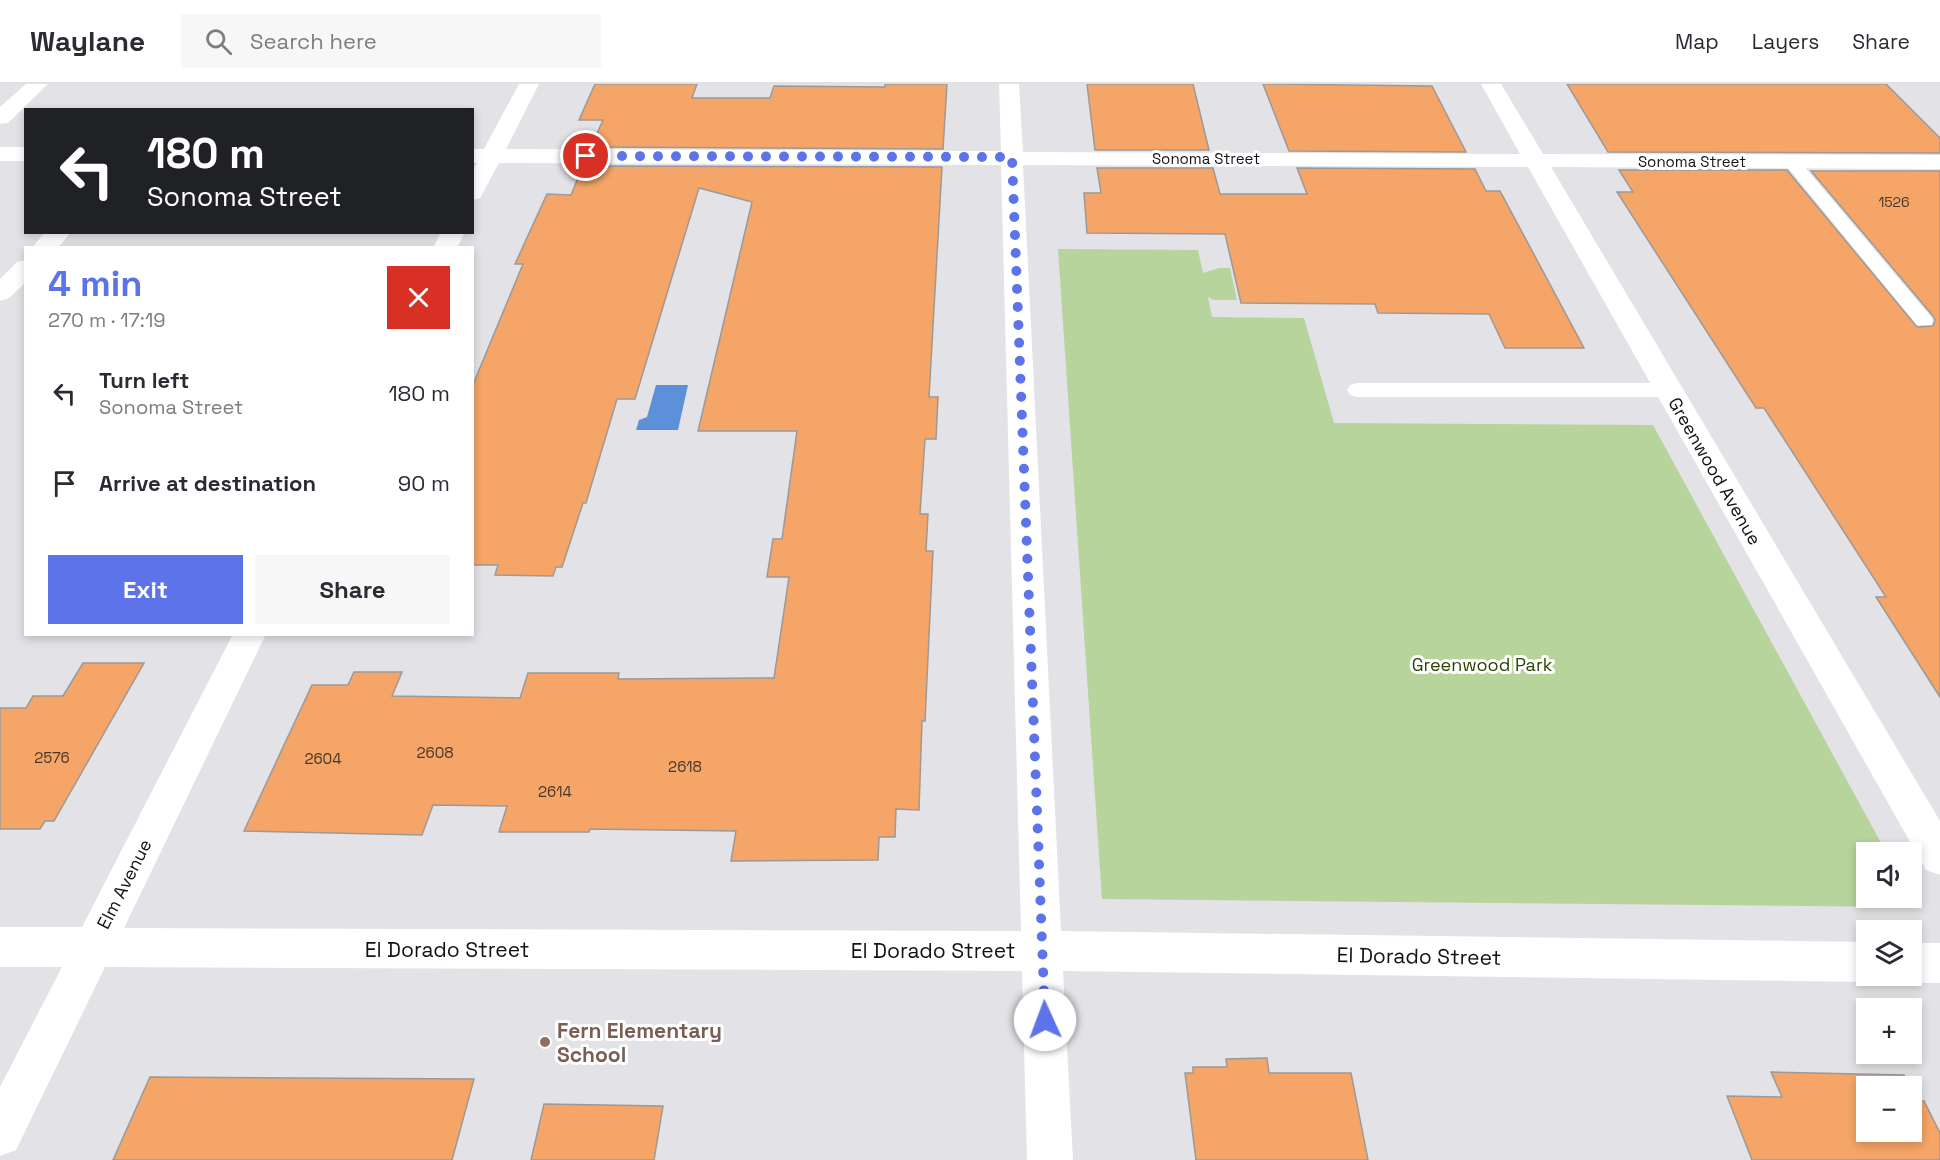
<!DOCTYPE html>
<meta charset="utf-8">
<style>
:root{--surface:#fff;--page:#f7f7f7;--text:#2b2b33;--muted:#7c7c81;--line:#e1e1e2;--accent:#5d73ea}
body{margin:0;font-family:"Space Grotesk",sans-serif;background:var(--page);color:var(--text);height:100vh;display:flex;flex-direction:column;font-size:22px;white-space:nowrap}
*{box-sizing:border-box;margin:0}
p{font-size:20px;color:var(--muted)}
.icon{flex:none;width:33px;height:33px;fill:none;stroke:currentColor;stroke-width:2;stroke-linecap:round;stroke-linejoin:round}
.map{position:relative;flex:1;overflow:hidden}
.sheet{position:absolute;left:24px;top:162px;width:450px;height:390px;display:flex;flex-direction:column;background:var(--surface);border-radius:0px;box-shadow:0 3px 9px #0003}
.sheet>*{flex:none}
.hud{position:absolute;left:24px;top:24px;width:450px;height:126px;border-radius:0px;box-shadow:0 3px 9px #0003;background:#202124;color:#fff;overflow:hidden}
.tools{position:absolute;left:1856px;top:758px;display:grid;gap:12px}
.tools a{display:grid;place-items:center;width:66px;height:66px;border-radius:0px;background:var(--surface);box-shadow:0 3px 9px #0003;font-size:30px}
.pin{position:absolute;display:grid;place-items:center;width:51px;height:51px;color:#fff;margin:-26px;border:3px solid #fff;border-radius:50%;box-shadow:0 2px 6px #0007}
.me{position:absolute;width:66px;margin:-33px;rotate:358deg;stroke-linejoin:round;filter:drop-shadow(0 0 4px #0008)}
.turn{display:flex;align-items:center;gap:21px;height:126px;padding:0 24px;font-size:27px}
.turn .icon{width:78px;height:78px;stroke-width:2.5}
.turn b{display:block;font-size:42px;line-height:51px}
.round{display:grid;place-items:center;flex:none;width:63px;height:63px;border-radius:0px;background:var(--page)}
.summary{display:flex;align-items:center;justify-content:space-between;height:102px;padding:0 24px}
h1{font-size:36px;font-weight:700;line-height:45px;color:var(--accent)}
.cta{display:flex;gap:12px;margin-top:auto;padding:12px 24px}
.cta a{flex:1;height:69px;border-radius:0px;background:var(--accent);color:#fff;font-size:24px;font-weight:700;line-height:69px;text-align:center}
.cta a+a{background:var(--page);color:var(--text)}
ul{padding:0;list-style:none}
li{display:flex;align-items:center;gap:18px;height:90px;padding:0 24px}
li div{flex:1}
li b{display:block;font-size:22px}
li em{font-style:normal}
header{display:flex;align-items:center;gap:36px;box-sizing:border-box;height:84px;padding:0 30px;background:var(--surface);border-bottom:2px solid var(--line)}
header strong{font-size:28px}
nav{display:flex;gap:33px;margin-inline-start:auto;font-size:21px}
.search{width:420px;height:54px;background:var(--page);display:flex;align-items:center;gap:15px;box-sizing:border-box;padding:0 21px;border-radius:0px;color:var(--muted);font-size:22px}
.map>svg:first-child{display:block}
.green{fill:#b6d49c}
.water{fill:#5c90d8}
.building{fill:#f4a567;stroke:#9c9997;stroke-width:1.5}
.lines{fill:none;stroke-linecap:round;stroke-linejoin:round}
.lane{fill:#fff;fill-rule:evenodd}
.street{fill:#fff;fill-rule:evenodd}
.route{stroke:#5d73ea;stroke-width:10;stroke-dasharray:0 18}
.education-dot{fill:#8d6e63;stroke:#fff;stroke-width:2}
.labels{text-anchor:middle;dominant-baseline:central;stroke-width:6;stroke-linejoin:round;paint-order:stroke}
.far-number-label{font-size:14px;fill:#4a3728}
.far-street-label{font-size:15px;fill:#121213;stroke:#fff}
.number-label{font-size:15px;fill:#4a3728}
.street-label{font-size:18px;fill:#121213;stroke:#fff}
.park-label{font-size:18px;fill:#2a4405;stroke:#fff}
.near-street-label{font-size:21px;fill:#121213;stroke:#fff}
.near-education-label{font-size:21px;font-weight:bold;fill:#785e54;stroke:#fff;text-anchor:start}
</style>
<header>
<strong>Waylane</strong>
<div class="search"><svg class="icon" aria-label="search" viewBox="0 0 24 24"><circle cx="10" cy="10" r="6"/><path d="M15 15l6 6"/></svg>Search here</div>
<nav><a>Map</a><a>Layers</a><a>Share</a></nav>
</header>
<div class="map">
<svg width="1940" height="1076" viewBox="0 0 1940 1076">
<rect width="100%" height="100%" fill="#e3e2e6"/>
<path class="green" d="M 1058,165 L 1198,166 L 1203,189 L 1219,184 L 1230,184 L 1237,216 L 1214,216 L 1208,213 L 1212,233 L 1304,234 L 1334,339 L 1653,341 L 1886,768 L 1866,768 L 1866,813 L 1910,813 L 1916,823 L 1102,815 Z"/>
<path class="water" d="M 656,301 L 688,301 L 678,346 L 636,346 L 639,336 L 647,333 Z"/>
<path class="building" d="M 595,0 L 697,0 L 692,14 L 770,14 L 774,2 L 885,3 L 885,0 L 947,0 L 943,65 L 591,63 L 603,36 L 579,36 Z
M 1087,0 L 1193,0 L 1209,66 L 1095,66 Z
M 1263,0 L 1432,2 L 1466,68 L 1289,67 Z
M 1567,0 L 1886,0 L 1940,54 L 1940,69 L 1608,68 Z
M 583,82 L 942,83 L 929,313 L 938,313 L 936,355 L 925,355 L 920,430 L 928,430 L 926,467 L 933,467 L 925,637 L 922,637 L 919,726 L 896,725 L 895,753 L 879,753 L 878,776 L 731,777 L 736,747 L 590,745 L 589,748 L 499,748 L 507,722 L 433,721 L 422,751 L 244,747 L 312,601 L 348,601 L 354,588 L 402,588 L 392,612 L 520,614 L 528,589 L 619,589 L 618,595 L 774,594 L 789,493 L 767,493 L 773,455 L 782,455 L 797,347 L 698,347 L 752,118 L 699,104 L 635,315 L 617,315 L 586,419 L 583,419 L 562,483 L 556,483 L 553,492 L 495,491 L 498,481 L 472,481 L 472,303 L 523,180 L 515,180 L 547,110 L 571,111 Z
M 1097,84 L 1213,84 L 1220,110 L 1307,110 L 1297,84 L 1475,85 L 1486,107 L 1500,107 L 1584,264 L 1505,264 L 1489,230 L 1378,229 L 1375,220 L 1241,219 L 1225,150 L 1087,149 L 1084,109 L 1101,109 Z
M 1619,86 L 1787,86 L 1917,243 L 1933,242 L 1935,236 L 1933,232 L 1811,87 L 1940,87 L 1940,613 L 1876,513 L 1886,513 L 1764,324 L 1756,324 L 1617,108 L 1633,108 Z
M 83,579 L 144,579 L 54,737 L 45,737 L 40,745 L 0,745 L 0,624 L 26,624 L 33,612 L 63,612 Z
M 1267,974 L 1269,989 L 1351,989 L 1368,1076 L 1196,1076 L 1185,989 L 1193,989 L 1193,983 L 1227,983 L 1226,975 Z
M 1771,988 L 1904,991 L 1909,1002 L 1866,1002 L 1866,1047 L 1911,1047 L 1911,1006 L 1916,1017 L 1924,1017 L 1940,1049 L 1940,1076 L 1752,1076 L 1727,1012 L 1782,1013 Z
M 150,993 L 474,995 L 452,1076 L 113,1076 Z
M 544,1020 L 663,1022 L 654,1076 L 531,1076 Z"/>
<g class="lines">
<path class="lane" d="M 1791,72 L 1797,74 L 1931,233 L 1933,237 L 1931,241 L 1917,241 L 1785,80 L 1783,77 Z
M 1357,299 L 1668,299 L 1675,301 L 1678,306 L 1675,311 L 1668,313 L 1357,313 L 1350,311 L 1347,306 L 1350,301 Z"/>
<path class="street" d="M 26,0 L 48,0 L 8,39 L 0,40 L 0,23 Z
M 519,0 L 539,0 L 506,65 L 1001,67 L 999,0 L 1019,0 L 1023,68 L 1520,70 L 1481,0 L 1501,0 L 1543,70 L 1940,71 L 1940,85 L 1551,83 L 1940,737 L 1940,791 L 1926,786 L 1528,83 L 1023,81 L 1061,847 L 1866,858 L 1866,891 L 1880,892 L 1866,898 L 1063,887 L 1073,1076 L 1027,1076 L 1022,887 L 105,883 L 16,1066 L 0,1072 L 0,1003 L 62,883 L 0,883 L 0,843 L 82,843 L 233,550 L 266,550 L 124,844 L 1021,847 L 1001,81 L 499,79 L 480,114 L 472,116 L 472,87 L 477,79 L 472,79 L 472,65 L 484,65 Z
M 0,63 L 26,63 L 26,77 L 0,77 Z
M 45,148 L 71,148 L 58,164 L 32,164 Z
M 441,148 L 465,148 L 457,164 L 433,164 Z
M 26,176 L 26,198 L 9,214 L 0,217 L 0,195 L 17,178 Z
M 1911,859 L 1940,859 L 1940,899 L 1911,899 L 1897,893 L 1896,891 L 1911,891 Z"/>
</g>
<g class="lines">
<path class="route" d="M 586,72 L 1012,73 L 1045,936"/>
</g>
<circle class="education-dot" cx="545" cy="958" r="6"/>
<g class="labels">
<g class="far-number-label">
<text x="1894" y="118">1526</text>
</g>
<g class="far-street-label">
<text x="1206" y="74">Sonoma Street</text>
<text x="1692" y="77">Sonoma Street</text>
</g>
<g class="number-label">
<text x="435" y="668">2608</text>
<text x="52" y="673">2576</text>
<text x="323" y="674">2604</text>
<text x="685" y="682">2618</text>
<text x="555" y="707">2614</text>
</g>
<g class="street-label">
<text transform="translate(1715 387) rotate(60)">Greenwood Avenue</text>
<text transform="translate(124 800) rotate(-63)">Elm Avenue</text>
</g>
<g class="park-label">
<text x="1482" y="580">Greenwood Park</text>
</g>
<g class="near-street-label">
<text x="447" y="865">El Dorado Street</text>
<text x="933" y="866">El Dorado Street</text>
<text transform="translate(1419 872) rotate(1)">El Dorado Street</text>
</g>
<g class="near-education-label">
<text x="557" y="946">Fern Elementary<tspan x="557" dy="24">School</tspan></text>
</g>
</g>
</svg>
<div class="tools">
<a><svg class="icon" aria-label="sound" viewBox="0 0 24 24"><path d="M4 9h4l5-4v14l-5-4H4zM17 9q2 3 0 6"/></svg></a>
<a><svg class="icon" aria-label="layers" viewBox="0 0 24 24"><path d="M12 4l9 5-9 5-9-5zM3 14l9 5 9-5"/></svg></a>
<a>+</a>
<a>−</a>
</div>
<div class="pin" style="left:586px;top:72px;background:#d93025"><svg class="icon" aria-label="arrive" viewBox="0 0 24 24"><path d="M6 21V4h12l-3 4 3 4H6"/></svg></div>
<svg class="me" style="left:1045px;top:936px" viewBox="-20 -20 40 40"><circle r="19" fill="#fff"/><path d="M0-13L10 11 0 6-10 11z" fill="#5d73ea"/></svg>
<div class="hud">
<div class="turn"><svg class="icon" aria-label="left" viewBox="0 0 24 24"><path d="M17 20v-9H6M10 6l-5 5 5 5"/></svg><div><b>180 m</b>Sonoma Street</div></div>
</div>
<section class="sheet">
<div class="summary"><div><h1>4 min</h1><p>270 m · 17:19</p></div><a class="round" style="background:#d93025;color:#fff"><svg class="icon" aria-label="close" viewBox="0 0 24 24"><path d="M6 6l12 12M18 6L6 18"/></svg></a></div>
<ul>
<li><svg class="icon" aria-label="left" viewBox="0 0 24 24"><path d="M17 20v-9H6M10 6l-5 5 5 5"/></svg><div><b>Turn left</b><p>Sonoma Street</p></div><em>180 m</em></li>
<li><svg class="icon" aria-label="arrive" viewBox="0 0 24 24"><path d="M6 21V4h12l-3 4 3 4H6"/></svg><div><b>Arrive at destination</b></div><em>90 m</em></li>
</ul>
<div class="cta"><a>Exit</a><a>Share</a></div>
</section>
</div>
